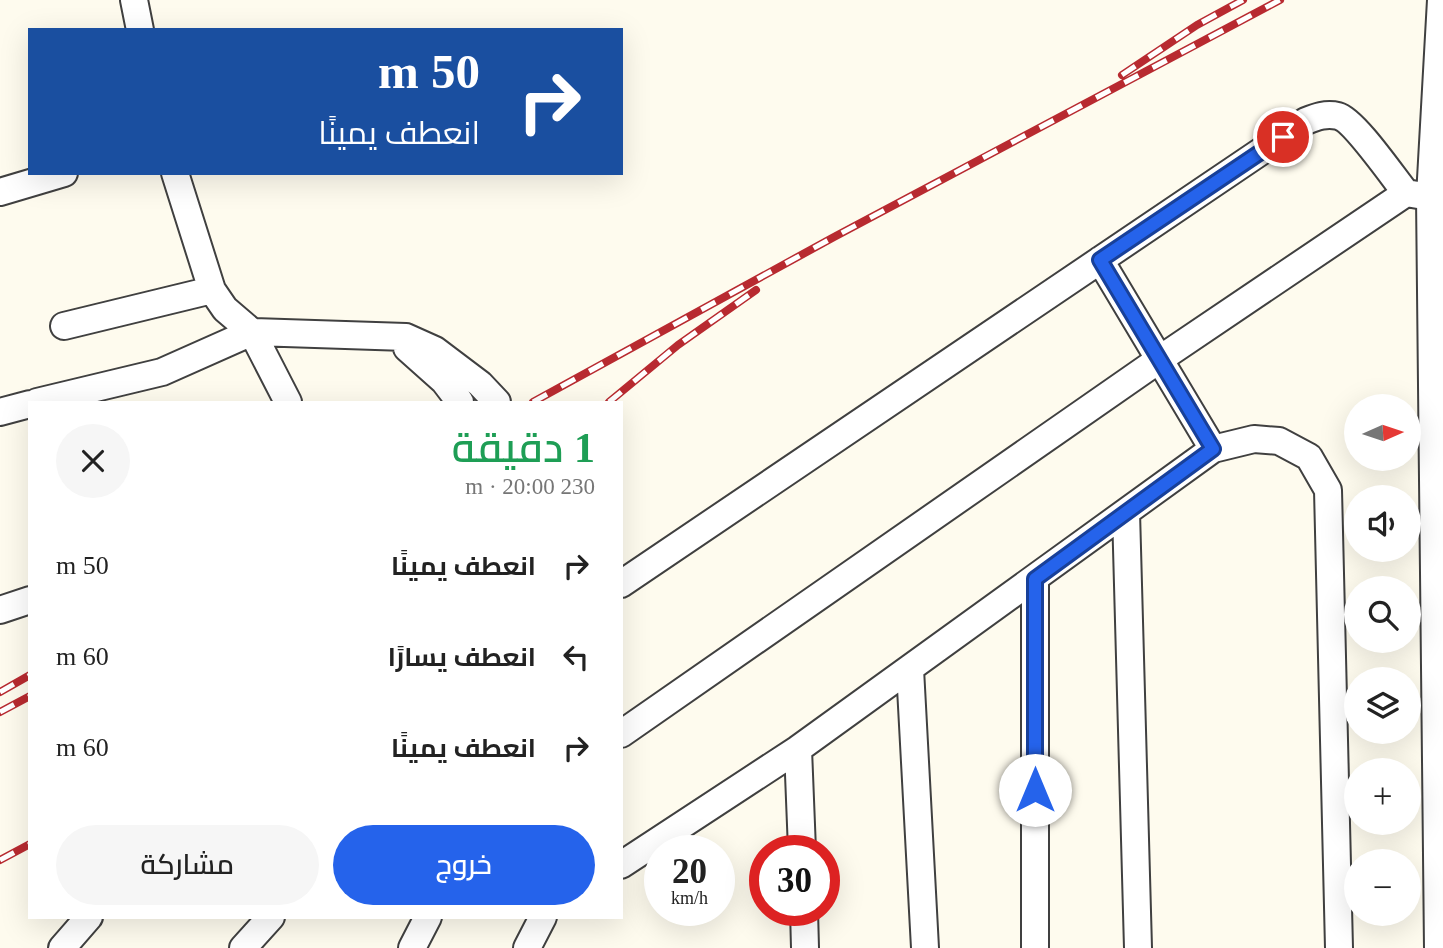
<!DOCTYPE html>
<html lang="ar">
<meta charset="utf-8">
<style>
:root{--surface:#fff;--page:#f6f6f6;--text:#222;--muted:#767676;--accent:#2563eb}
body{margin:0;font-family:"Times New Roman",Cairo,serif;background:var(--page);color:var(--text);direction:rtl;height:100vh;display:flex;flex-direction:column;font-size:26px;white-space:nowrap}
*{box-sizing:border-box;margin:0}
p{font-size:23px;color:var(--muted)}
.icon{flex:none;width:38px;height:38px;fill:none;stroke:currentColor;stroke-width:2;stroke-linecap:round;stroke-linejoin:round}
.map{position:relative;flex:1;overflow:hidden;direction:ltr}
.panel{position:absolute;left:28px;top:401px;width:595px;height:518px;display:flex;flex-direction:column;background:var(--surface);border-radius:0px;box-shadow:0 7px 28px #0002;direction:rtl}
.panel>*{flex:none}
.guide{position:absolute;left:28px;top:28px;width:595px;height:147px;border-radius:0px;box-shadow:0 7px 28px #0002;direction:rtl;background:#1a4fa0;color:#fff;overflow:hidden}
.needle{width:46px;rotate:87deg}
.tools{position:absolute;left:1344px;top:394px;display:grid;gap:14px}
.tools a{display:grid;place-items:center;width:77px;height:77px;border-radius:50%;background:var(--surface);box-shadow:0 7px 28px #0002;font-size:35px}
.speed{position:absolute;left:644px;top:835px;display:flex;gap:14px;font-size:35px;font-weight:700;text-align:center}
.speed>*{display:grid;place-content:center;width:91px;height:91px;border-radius:50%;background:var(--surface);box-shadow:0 7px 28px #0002;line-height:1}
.speed small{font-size:18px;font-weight:400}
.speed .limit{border:10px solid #d22;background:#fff;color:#111}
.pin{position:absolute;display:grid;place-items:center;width:60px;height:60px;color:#fff;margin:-30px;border:4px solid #fff;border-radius:50%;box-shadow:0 2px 7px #0007}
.me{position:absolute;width:77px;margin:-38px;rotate:0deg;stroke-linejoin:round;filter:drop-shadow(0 0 5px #0008)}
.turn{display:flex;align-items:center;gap:24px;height:147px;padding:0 28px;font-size:32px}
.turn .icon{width:91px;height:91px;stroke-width:2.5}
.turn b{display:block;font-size:49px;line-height:60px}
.round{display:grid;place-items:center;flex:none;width:74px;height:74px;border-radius:37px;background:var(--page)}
.overview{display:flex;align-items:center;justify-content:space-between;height:119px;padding:0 28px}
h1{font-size:42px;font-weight:600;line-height:52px;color:#1e9e55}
.action{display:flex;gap:14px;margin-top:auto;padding:14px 28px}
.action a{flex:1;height:80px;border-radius:42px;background:var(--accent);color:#fff;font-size:28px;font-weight:600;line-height:80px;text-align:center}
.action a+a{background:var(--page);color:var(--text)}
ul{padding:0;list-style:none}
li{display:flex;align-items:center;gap:21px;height:91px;padding:0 28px}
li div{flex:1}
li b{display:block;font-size:26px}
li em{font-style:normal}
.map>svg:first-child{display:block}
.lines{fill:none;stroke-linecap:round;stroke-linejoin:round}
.minor-casing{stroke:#404040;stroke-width:30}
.minor{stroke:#fff;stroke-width:26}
.rail-casing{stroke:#b82a30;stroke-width:8}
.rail{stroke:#fff;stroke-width:5;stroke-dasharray:16;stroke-linecap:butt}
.route-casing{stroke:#184099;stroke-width:18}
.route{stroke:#2563eb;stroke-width:12}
</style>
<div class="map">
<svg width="1443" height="948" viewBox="0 0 1443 948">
<rect width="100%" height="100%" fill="#fefbee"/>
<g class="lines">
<g class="minor-casing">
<path id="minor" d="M 134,0 L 140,30
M 175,173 L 212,290 L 225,309 L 252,332 L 288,402
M 0,192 L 64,173
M 1100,260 L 1213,449
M 64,326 L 212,290
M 407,348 L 444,381 L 460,402
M 37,402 L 162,372 L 252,332 L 406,337 L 435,350 L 480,384 L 497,402
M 0,412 L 30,404
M 1126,512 L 1138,948
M 1035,579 L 1035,948
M 621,584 L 1306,121 C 1316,117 1326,113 1338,116 C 1354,120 1393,177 1406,193
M 0,610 L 30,600
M 910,669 L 925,948
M 621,734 L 1160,359 L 1406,193 L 1430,197
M 798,749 L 802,850
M 621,865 L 798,749 L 1213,449 L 1254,439 L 1279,441 L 1309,457 L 1328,490 L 1339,948
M 804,910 L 805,948
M 62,948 L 89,917
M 243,948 L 271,917
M 412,948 L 428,917
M 527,948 L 543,917
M 1438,948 L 1430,197 L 1441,0"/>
</g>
<use href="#minor" class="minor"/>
<g class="rail-casing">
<path id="rail" d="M 1122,75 L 1197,25 L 1243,0
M 533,402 L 834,237 L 1280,0
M 609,402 L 678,345 L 756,290
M 0,692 L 30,675
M 0,712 L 30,696
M 0,860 L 30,844"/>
</g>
<use href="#rail" class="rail"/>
</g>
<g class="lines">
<g class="route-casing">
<path id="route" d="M 1035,790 L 1035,579 L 1213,449 L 1100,260 L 1283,137"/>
</g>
<use href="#route" class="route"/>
</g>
</svg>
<div class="tools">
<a><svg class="needle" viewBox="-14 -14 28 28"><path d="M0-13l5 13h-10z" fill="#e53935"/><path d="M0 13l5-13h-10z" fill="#767676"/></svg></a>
<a><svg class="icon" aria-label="sound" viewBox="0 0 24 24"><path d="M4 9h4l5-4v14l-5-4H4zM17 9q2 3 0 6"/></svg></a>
<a><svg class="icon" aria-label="search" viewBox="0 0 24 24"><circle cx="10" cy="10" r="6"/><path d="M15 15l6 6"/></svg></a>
<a><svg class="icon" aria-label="layers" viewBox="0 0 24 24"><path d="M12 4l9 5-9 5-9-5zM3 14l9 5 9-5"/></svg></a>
<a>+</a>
<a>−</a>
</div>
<div class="speed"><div>20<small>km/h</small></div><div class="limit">30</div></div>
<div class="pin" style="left:1283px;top:137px;background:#d93025"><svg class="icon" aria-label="arrive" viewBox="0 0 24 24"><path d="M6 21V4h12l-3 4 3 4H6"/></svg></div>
<svg class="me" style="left:1035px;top:790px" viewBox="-20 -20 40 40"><circle r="19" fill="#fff"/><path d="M0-13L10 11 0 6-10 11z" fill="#2563eb"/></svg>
<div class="guide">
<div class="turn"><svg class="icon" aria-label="right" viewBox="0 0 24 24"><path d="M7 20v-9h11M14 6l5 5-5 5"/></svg><div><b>50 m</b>انعطف يمينًا</div></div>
</div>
<section class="panel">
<div class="overview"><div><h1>1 دقيقة</h1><p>230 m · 20:00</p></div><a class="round"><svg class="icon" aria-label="close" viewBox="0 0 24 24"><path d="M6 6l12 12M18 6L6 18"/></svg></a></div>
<ul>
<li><svg class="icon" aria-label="right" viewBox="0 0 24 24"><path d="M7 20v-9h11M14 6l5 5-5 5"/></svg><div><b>انعطف يمينًا</b></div><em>50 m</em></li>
<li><svg class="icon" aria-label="left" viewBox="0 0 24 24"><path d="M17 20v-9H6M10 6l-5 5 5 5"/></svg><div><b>انعطف يسارًا</b></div><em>60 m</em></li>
<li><svg class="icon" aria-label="right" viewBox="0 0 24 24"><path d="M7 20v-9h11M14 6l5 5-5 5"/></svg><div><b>انعطف يمينًا</b></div><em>60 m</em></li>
</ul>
<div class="action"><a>خروج</a><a>مشاركة</a></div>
</section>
</div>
